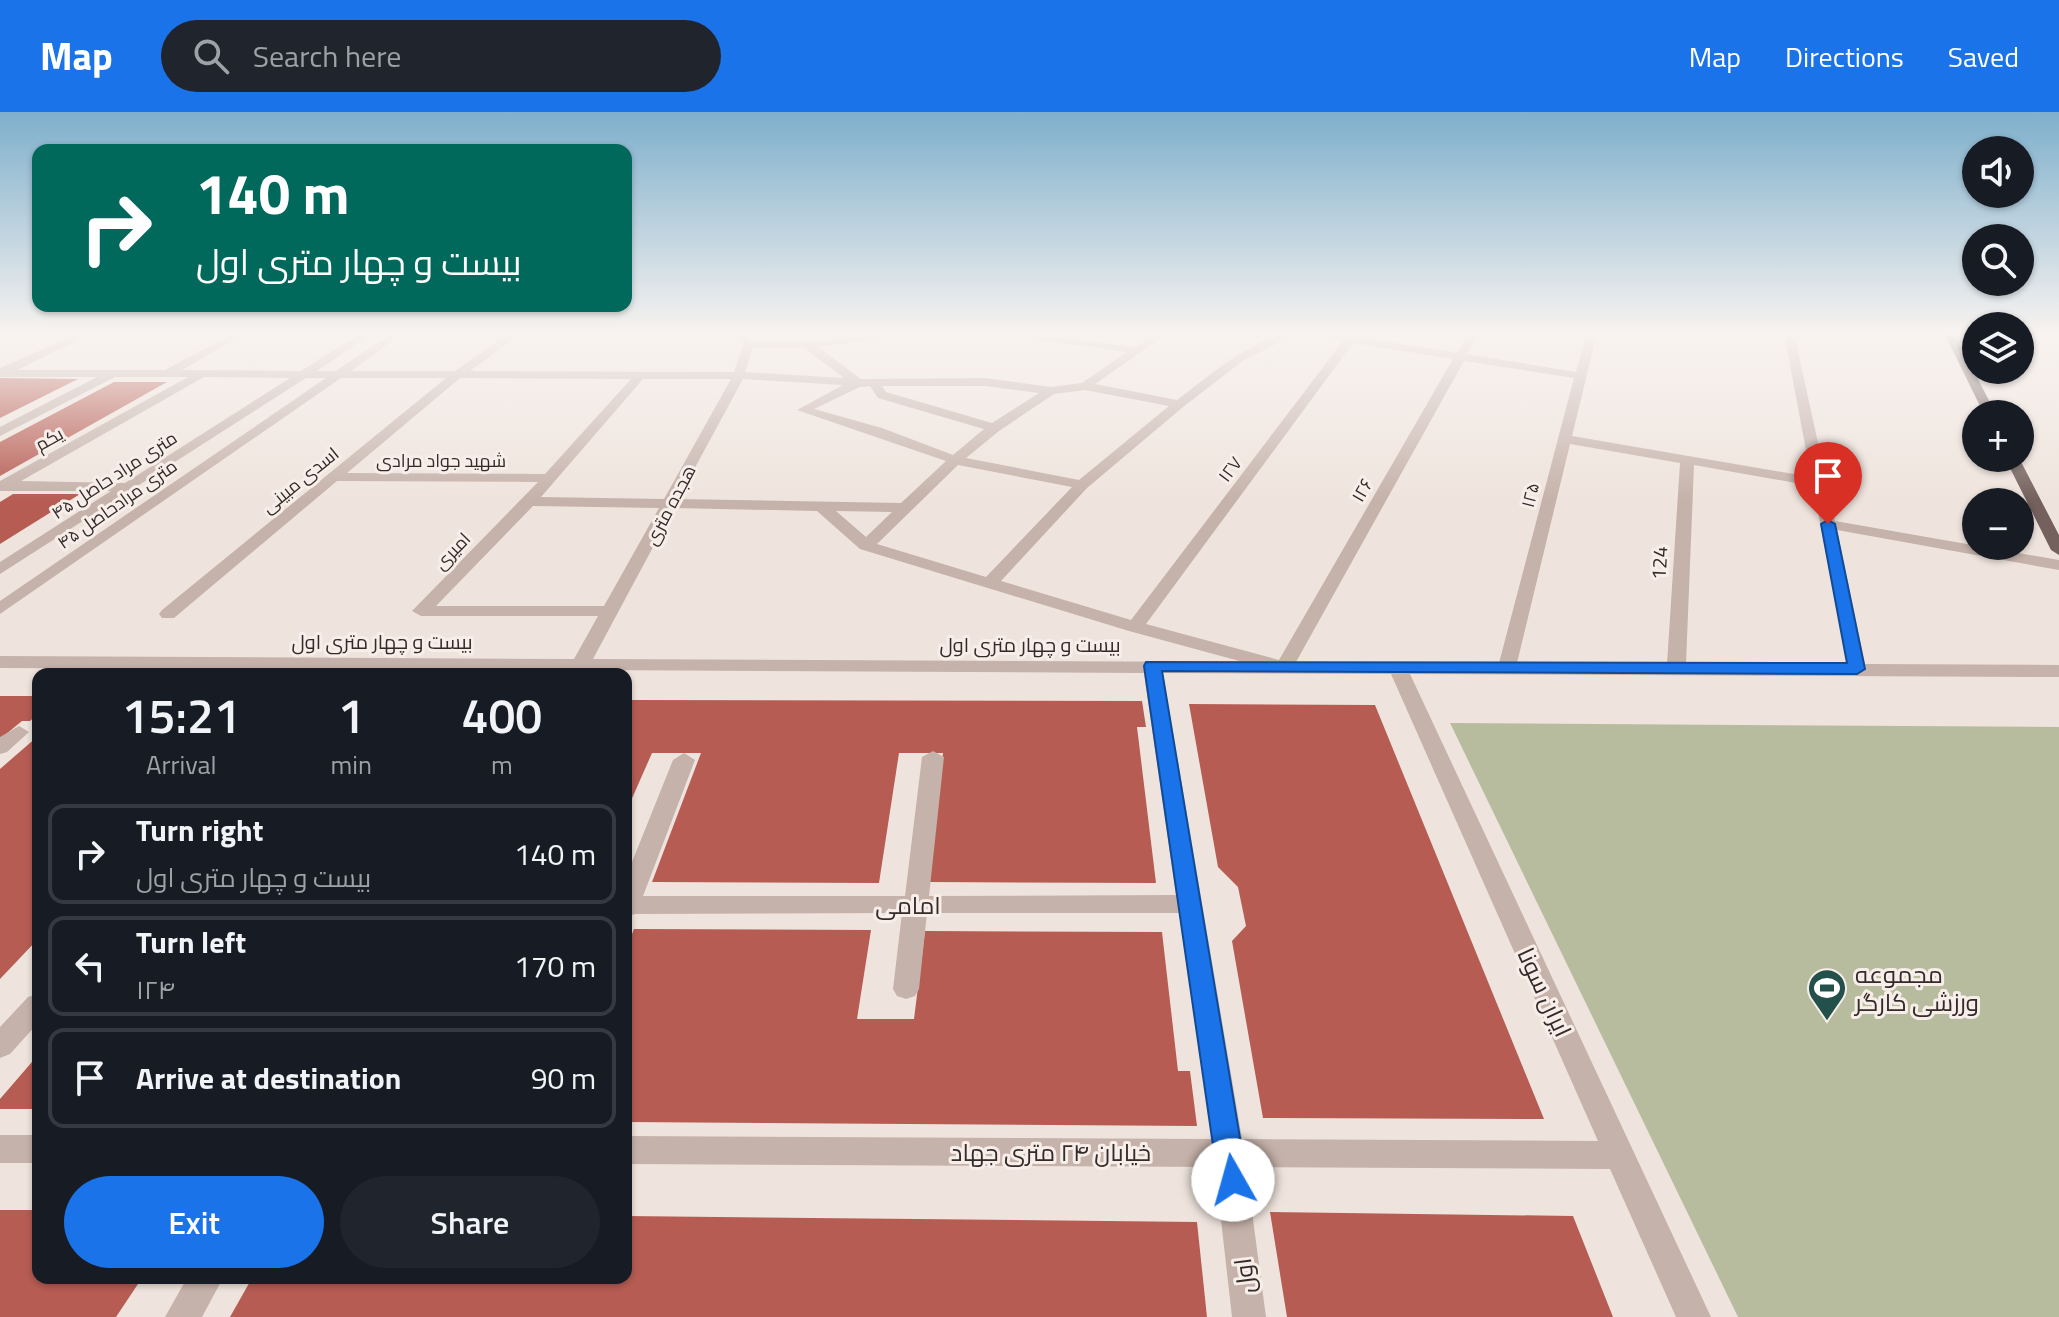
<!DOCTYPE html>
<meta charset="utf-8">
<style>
:root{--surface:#171b24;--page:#20242c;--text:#f1f3f6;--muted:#9ea1a6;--line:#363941;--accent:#1a73e8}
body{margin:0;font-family:"Titillium Web",Cairo,sans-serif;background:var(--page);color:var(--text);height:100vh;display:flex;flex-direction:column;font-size:30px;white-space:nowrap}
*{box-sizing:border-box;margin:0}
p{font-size:26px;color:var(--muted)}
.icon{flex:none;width:44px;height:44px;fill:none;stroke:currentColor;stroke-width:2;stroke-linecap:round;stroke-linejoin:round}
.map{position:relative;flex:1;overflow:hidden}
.sheet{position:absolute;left:32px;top:556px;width:600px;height:616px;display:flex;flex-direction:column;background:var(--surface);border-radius:16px;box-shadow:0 2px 6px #0004}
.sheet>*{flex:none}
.guide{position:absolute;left:32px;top:32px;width:600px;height:168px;border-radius:16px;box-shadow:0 2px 6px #0004;background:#00695c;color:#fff;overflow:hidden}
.tools{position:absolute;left:1962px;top:24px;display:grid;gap:16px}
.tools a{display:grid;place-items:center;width:72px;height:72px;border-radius:50%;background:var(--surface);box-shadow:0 2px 6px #0004;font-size:40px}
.pin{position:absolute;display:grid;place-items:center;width:68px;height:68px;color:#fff;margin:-82px -34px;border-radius:50% 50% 50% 0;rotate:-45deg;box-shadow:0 0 8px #0007}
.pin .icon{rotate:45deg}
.me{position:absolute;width:88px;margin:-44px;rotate:353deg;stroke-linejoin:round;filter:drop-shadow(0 0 6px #0008)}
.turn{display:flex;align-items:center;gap:28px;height:168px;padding:0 32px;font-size:36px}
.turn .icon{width:104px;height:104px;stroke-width:2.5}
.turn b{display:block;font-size:56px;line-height:68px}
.eta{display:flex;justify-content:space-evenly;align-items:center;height:136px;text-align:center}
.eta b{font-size:48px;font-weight:600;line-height:56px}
.cta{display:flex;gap:16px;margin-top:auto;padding:16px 32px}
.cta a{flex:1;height:92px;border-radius:48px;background:var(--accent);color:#fff;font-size:32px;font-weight:600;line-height:92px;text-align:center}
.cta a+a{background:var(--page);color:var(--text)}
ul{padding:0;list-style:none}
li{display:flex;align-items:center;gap:24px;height:100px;margin:0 16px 12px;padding:0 16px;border:4px solid var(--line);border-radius:16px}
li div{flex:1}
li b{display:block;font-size:30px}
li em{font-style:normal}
header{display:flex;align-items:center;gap:48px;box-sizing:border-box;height:112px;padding:0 40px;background:var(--accent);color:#fff}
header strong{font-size:38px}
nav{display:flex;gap:44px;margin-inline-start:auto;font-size:28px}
.search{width:560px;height:72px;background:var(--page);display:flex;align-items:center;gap:20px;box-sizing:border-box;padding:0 28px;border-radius:44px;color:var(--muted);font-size:30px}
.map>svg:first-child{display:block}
.green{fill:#b7bc9f}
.building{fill:#b65c53}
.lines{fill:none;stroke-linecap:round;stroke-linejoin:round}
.minor{fill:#c5b2aa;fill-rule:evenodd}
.major{fill:#74605c;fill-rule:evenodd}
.route{fill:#1a73e8;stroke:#114b97;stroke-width:2}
.labels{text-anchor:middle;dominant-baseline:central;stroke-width:6;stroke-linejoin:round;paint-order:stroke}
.far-street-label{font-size:18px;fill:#342b29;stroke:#f7eee9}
.street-label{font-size:20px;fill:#342b29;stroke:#f7eee9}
.near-street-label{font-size:24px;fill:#342b29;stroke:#f7eee9}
.near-poi-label{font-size:24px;fill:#342b29;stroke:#f7eee9;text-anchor:start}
</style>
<header>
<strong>Map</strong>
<div class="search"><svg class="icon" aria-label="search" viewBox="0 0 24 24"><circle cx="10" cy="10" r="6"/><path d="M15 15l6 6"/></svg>Search here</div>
<nav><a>Map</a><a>Directions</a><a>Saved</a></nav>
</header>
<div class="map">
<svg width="2059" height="1205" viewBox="0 0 2059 1205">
<rect width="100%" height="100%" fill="#efe4dd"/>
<path class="green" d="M 1450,611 L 2059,615 L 2059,1205 L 1738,1205 Z"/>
<path class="building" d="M 0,266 L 3,266 L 78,267 L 0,306 Z
M 114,270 L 167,270 L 0,364 L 0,330 Z
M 13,382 L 80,382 L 0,432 L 0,390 Z
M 0,584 L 38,584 L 38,602 L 30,609 L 22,609 L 0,627 Z
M 626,588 L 1142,589 L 1146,615 L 1137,615 L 1156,771 L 929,770 L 943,641 L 899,641 L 879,771 L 652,770 L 701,641 L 652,641 L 626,700 Z
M 1189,592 L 1375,593 L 1544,1007 L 1263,1006 L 1232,829 L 1246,814 L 1238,775 L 1218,755 Z
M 38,624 L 38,827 L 0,867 L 0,657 Z
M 634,817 L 871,818 L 857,907 L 914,907 L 925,819 L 1162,820 L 1178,959 L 1190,959 L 1197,1014 L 626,1010 L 626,837 Z
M 38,943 L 38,997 L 0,997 L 0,987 Z
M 0,1098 L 38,1098 L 38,1166 L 142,1166 L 116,1205 L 0,1205 Z
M 1270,1100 L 1573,1104 L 1613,1205 L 1287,1205 Z
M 626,1104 L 1197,1110 L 1207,1205 L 230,1205 L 252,1166 L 626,1166 Z"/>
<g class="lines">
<path class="minor" d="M 79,221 L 92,221 L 17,258 L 165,258 L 234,221 L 246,221 L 182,258 L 301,259 L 361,221 L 373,221 L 317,259 L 336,259 L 392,221 L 403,221 L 351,259 L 455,259 L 510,221 L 521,221 L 470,259 L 734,260 L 743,233 L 734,221 L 744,221 L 752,230 L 826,229 L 880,221 L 903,221 L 898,224 L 818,235 L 861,267 L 985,266 L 1051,275 L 1082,271 L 1127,240 L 1038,228 L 1033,225 L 1034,223 L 1136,235 L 1157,221 L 1168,221 L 1095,272 L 1177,288 C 1209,264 1257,221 1298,221 L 1244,248 L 1183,295 L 1087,376 L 1001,469 L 1131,508 L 1343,229 L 1311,224 L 1306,221 L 1348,224 L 1350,221 L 1360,221 L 1357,225 L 1457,241 L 1469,221 L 1479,221 L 1467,242 L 1576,260 L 1587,221 L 1597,221 L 1572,324 L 1811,365 L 1784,221 L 1794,221 L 1835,409 L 2059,448 L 2059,458 L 1837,418 L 1865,552 L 2059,553 L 2059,565 L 1410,562 L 1711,1205 L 1676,1205 L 1610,1057 L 1246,1055 L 1266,1205 L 1232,1205 L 1215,1055 L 626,1052 L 626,1024 L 1212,1027 L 1179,801 L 927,801 L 919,877 L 915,884 L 906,887 L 897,884 L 893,877 L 902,801 L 635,802 L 626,805 L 626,765 L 673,648 L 684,641 L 695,648 L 643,784 L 905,784 L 922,645 L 933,639 L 944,645 L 929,784 L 1176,783 L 1144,561 L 587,558 L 585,562 L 565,562 L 568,558 L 0,556 L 0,544 L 574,547 L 598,504 L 421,504 L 412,499 L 538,370 L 337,369 L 174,506 L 162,506 L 159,502 L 162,498 L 446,266 L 341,266 L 0,502 L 0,489 L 326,266 L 306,266 L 0,462 L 0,450 L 111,379 L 0,379 L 0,369 L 188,265 L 115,265 L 0,324 L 0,315 L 97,265 L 0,265 L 0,256 ZM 1353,231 L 1453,247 L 1279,548 L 1146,512 ZM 753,236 L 804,236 L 844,266 L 745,260 ZM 1464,249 L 1574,266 L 1499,551 L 1296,550 ZM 204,265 L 290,266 L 125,371 L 21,369 ZM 460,266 L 631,267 L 545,362 L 347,361 ZM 643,267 L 731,267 L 664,387 L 541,385 ZM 743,267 L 843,273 L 797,298 L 946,349 L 901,391 L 678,387 ZM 870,274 L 878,286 L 984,317 L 953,343 L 882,316 L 814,297 L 860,275 ZM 882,274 L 985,274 L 1039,281 L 992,311 L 886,280 ZM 1085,278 L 1169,294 L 1079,368 L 966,346 L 999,319 L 1054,282 ZM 1570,332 L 1680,351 L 1667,552 L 1517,551 ZM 958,353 L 1072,375 L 986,465 L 877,432 ZM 1694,353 L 1813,374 L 1847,552 L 1686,552 ZM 533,394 L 659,396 L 604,494 L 436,494 ZM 674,396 L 817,399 L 860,437 L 1129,519 L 1243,550 L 593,547 ZM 836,399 L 892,400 L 866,425 ZM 1163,561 L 1391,562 L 1598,1029 L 1242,1027 Z
M 19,614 L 29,620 L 7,640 L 0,642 L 0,625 Z
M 38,882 L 38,911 L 10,942 L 0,946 L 0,915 L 28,885 Z
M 0,1023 L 38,1023 L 38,1051 L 0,1051 Z
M 187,1166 L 223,1166 L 202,1205 L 165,1205 Z"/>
<path class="major" d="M 1944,221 L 1954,221 L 1996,302 L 1984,302 Z
M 2005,346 L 2019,346 L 2059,423 L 2059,443 L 2051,438 Z"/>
</g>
<linearGradient id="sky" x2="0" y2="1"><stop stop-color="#7eafcc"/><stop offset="0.57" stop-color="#f8f3f0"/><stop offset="1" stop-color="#f8f3f0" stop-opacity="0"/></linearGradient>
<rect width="2059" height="389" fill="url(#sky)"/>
<path class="route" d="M 1828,408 L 1835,412 L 1865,557 L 1857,562 L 1162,559 L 1247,1068 L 1243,1078 L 1233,1081 L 1223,1078 L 1218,1068 L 1144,554 L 1146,550 L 1847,551 L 1821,412 Z"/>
<defs>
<g id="stadium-pin" transform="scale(2)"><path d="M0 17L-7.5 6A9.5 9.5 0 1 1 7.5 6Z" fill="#24504c" stroke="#f7eee9"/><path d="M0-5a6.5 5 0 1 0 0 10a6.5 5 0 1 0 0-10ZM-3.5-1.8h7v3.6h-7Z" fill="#fff"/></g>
</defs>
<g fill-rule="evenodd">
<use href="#stadium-pin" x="1827" y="876"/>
</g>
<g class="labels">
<g class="far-street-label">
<text transform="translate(49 327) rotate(-29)">یکم</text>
<text x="441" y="348">شهید جواد مرادی</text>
<text transform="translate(1230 357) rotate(-53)">۱۲۷</text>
<text transform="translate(114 363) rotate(-33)">۴۵ متری مراد حاصل</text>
<text transform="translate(300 368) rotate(-39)">اسدی مبینی</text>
<text transform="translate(1362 378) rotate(-60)">۱۲۶</text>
<text transform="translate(1530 383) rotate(-76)">۱۲۵</text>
<text transform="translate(117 392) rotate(-35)">۴۵ متری مرادحاصل</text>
<text transform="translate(670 393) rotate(-62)">هجده متری</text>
<text transform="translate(452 439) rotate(-46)">امیری</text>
</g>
<g class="street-label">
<text transform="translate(1659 451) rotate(-87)">124</text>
<text x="382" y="529">بیست و چهار متری اول</text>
<text x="1030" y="532">بیست و چهار متری اول</text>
</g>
<g class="near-street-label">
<text x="908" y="793">امامی</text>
<text transform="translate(1545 880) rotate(65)">ایران سونا</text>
<text x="1051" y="1040">خیابان ۲۴ متری جهاد</text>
<text transform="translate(1244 1164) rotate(-97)">اول</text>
</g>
<g class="near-poi-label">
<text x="1855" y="862">مجموعه<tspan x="1855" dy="28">ورزشی کارگر</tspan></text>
</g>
</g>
</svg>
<div class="tools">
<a><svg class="icon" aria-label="sound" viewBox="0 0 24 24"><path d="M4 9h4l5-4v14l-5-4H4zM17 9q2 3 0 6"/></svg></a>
<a><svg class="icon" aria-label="search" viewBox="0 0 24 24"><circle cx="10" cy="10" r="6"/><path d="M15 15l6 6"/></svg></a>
<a><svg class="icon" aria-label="layers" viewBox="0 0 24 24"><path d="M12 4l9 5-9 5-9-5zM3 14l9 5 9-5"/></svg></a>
<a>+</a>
<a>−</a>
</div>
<div class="pin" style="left:1828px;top:412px;background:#d93025"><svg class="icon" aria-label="arrive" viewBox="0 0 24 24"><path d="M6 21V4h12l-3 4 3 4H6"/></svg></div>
<svg class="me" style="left:1233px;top:1068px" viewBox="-20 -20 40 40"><circle r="19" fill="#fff"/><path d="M0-13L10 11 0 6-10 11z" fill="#1a73e8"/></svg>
<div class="guide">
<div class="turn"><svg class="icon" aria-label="right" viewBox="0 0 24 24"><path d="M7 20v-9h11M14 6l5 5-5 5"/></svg><div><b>140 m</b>بیست و چهار متری اول</div></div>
</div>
<section class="sheet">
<div class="eta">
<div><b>15:21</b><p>Arrival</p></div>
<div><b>1</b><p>min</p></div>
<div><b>400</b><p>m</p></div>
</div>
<ul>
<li><svg class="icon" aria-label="right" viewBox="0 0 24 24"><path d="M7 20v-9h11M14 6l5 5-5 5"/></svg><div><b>Turn right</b><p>بیست و چهار متری اول</p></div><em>140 m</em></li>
<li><svg class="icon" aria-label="left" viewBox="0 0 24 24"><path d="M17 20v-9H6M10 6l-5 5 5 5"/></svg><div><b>Turn left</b><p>۱۲۴</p></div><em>170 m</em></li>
<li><svg class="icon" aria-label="arrive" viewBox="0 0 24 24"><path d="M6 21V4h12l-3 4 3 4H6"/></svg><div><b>Arrive at destination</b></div><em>90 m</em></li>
</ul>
<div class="cta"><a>Exit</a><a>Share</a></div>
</section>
</div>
